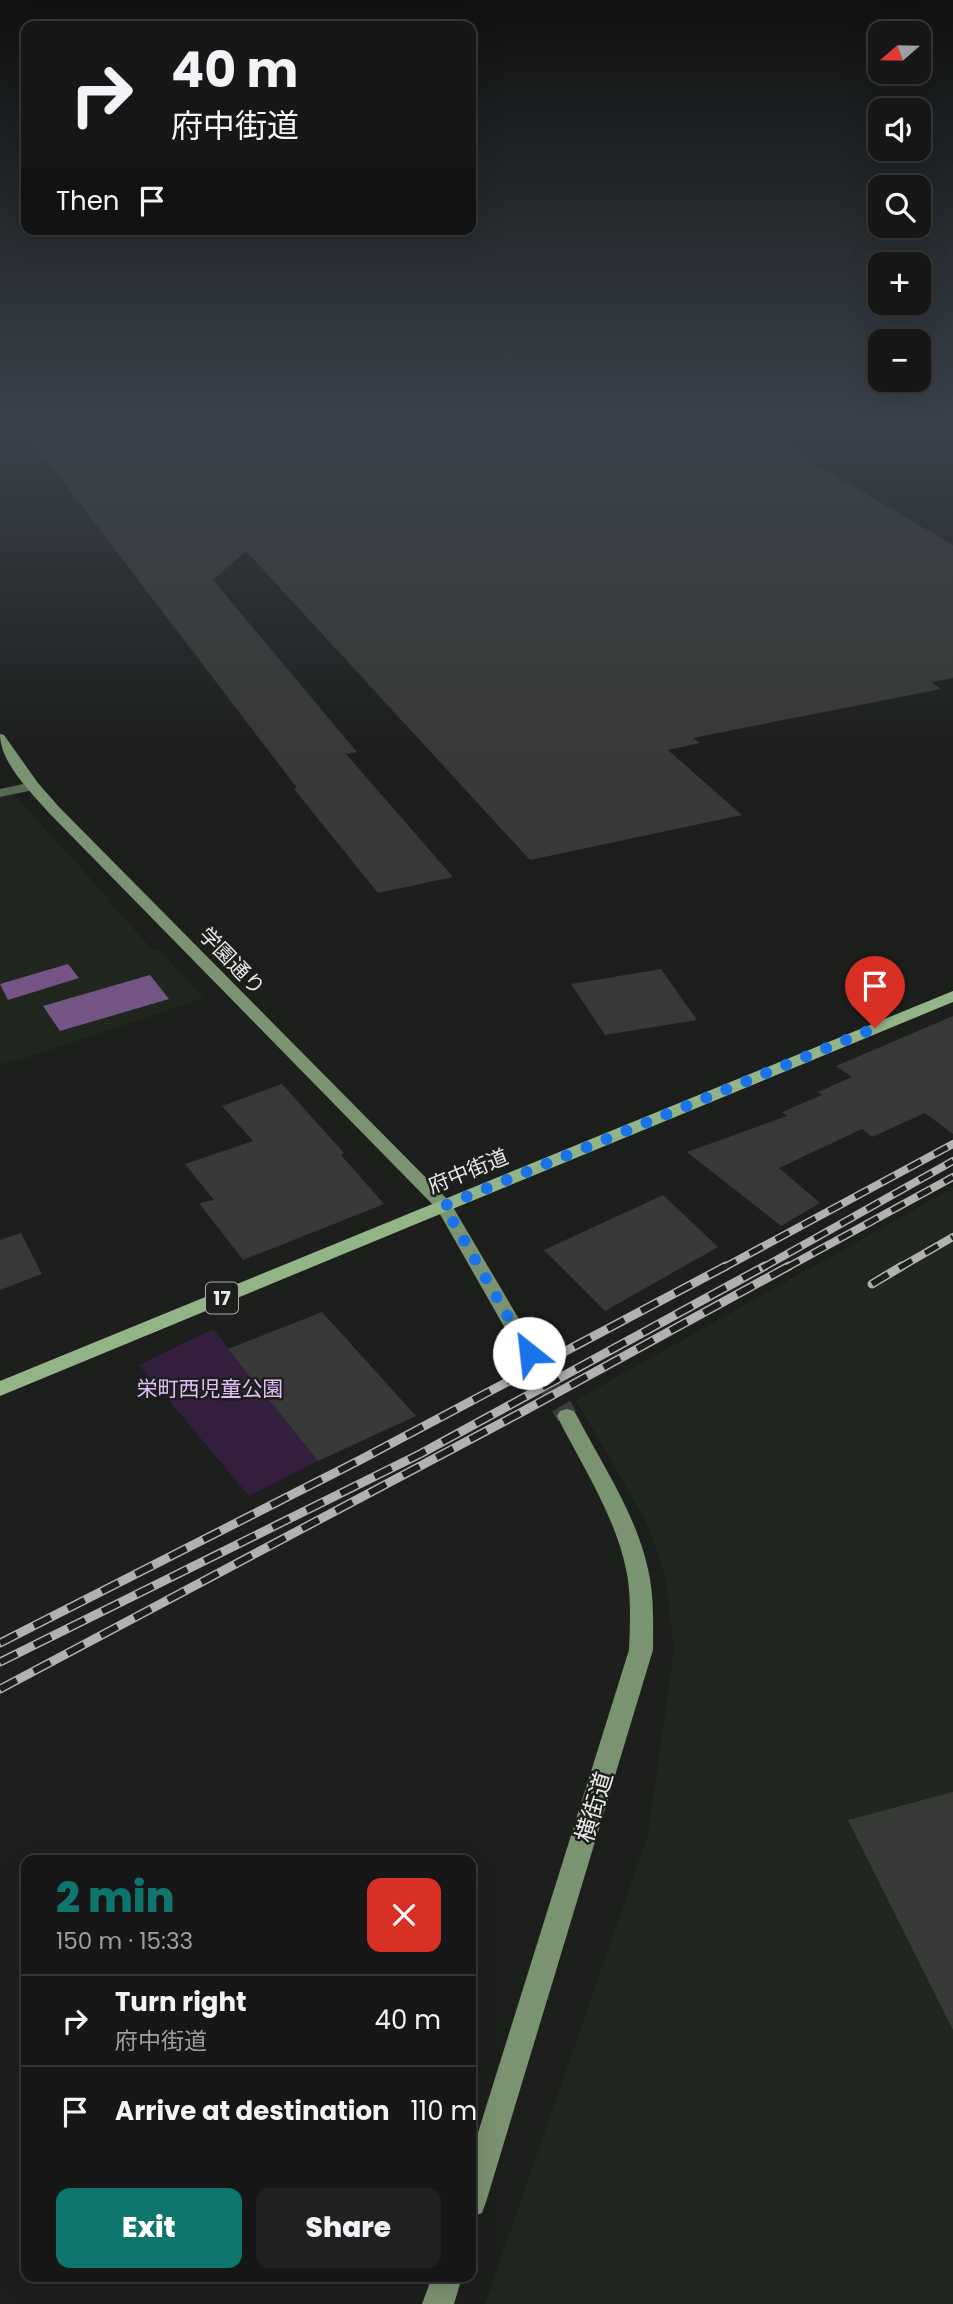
<!DOCTYPE html>
<meta charset="utf-8">
<style>
:root{--surface:#161716;--page:#1f201f;--text:#f1f3f6;--muted:#9e9fa1;--line:#353635;--accent:#0f766e}
body{margin:0;font-family:Poppins,"Noto Sans JP",sans-serif;background:var(--page);color:var(--text);height:100vh;display:flex;flex-direction:column;font-size:26px;white-space:nowrap}
*{box-sizing:border-box;margin:0}
p{font-size:23px;color:var(--muted)}
.icon{flex:none;width:38px;height:38px;fill:none;stroke:currentColor;stroke-width:2;stroke-linecap:round;stroke-linejoin:round}
.map{position:relative;flex:1;overflow:hidden}
.side{position:absolute;left:21px;top:1855px;width:455px;height:427px;display:flex;flex-direction:column;background:var(--surface);border-radius:14px;box-shadow:0 7px 28px #0002,0 0 0 2px var(--line)}
.side>*{flex:none}
.guide{position:absolute;left:21px;top:21px;width:455px;height:214px;border-radius:14px;box-shadow:0 7px 28px #0002,0 0 0 2px var(--line);background:#161716;color:var(--text);overflow:hidden}
.needle{width:46px;rotate:250deg}
.controls{position:absolute;left:868px;top:21px;display:grid;gap:14px}
.controls a{display:grid;place-items:center;width:63px;height:63px;border-radius:14px;background:var(--surface);box-shadow:0 7px 28px #0002,0 0 0 2px var(--line);font-size:35px}
.pin{position:absolute;display:grid;place-items:center;width:60px;height:60px;color:#fff;margin:-72px -30px;border-radius:50% 50% 50% 0;rotate:-45deg;box-shadow:0 0 7px #0007}
.pin .icon{rotate:45deg}
.me{position:absolute;width:77px;margin:-38px;rotate:331deg;stroke-linejoin:round;filter:drop-shadow(0 0 5px #0008)}
.turn{display:flex;align-items:center;gap:24px;height:147px;padding:0 35px;font-size:32px}
.turn .icon{width:91px;height:91px;stroke-width:2.5}
.turn b{display:block;font-size:49px;line-height:60px}
.then{display:flex;align-items:center;height:66px;padding:0 35px;background:#0003;gap:14px;font-size:26px}
.round{display:grid;place-items:center;flex:none;width:74px;height:74px;border-radius:14px;background:var(--page)}
.summary{display:flex;align-items:center;justify-content:space-between;height:119px;padding:0 35px}
h1{font-size:42px;font-weight:800;line-height:52px;color:var(--accent)}
.button{display:flex;gap:14px;margin-top:auto;padding:14px 35px}
.button a{flex:1;height:80px;border-radius:14px;background:var(--accent);color:#fff;font-size:28px;font-weight:800;line-height:80px;text-align:center}
.button a+a{background:var(--page);color:var(--text)}
ul{padding:0;list-style:none}
li{display:flex;align-items:center;gap:21px;height:91px;padding:0 35px;border-top:2px solid var(--line)}
li div{flex:1}
li b{display:block;font-size:26px}
li em{font-style:normal}
.map>svg:first-child{display:block}
.built{fill:#21271f}
.green{fill:#341f3e}
.water{fill:#755486}
.building{fill:#383a37}
.lines{fill:none;stroke-linecap:round;stroke-linejoin:round}
.secondary-tunnel{stroke:#3b3d3b;stroke-width:21;stroke-dasharray:21 10;stroke-linecap:butt}
.street{fill:#596953;fill-rule:evenodd}
.secondary{fill:#7a9370;fill-rule:evenodd}
.primary{fill:#93b487;fill-rule:evenodd}
.rail-far1-casing{stroke:#b1b2b0;stroke-width:8}
.rail-casing{stroke:#b1b2b0;stroke-width:9}
.rail-far1{stroke:#1d1f1d;stroke-width:5;stroke-dasharray:15;stroke-linecap:butt}
.rail{stroke:#1d1f1d;stroke-width:6;stroke-dasharray:19;stroke-linecap:butt}
.route{stroke:#1a73e8;stroke-width:12;stroke-dasharray:0 21.6}
.labels{text-anchor:middle;dominant-baseline:central;stroke-width:5;stroke-linejoin:round;paint-order:stroke}
.shield{fill:#1d1f1d;stroke:#abacaa;stroke-width:2}
.shield-label{font-size:19px;font-weight:bold;fill:#e8e9e7}
.street-label{font-size:21px;fill:#e8e9e7;stroke:#1d1f1d}
.park-label{font-size:21px;fill:#e5bdfb;stroke:#1d1f1d}
.near-street-label{font-size:24px;fill:#e8e9e7;stroke:#1d1f1d}
</style>
<div class="map">
<svg width="953" height="2304" viewBox="0 0 953 2304">
<rect width="100%" height="100%" fill="#1d1f1d"/>
<path class="built" d="M 13,794 L 110,900 L 108,901 L 154,951 L 159,950 L 204,998 L 29,1057 L 0,1064 L 0,797 Z
M 953,1188 L 953,2304 L 485,2304 L 648,1835 L 674,1649 L 665,1574 L 646,1521 L 576,1400 Z"/>
<path class="green" d="M 213,1329 L 318,1461 L 249,1496 L 139,1365 Z"/>
<path class="water" d="M 68,964 L 79,978 L 8,1000 L 0,984 Z
M 150,975 L 169,999 L 60,1031 L 43,1006 Z"/>
<path class="building" d="M 19,424 L 747,424 L 953,545 L 953,678 L 931,682 L 941,689 L 693,738 L 700,743 L 668,750 L 742,815 L 530,860 L 246,551 L 213,580 L 357,752 L 346,754 L 453,877 L 378,893 L 294,789 L 297,788 Z
M 661,969 L 697,1020 L 605,1035 L 571,984 Z
M 953,1016 L 953,1134 L 925,1113 L 872,1137 L 862,1129 L 779,1168 L 820,1203 L 781,1226 L 687,1152 L 787,1116 L 782,1112 L 822,1095 L 818,1092 L 852,1077 L 836,1066 Z
M 282,1084 L 344,1153 L 341,1155 L 384,1204 L 243,1260 L 199,1203 L 214,1200 L 185,1164 L 253,1141 L 222,1106 Z
M 663,1195 L 718,1247 L 605,1311 L 544,1250 Z
M 21,1233 L 42,1274 L 0,1290 L 0,1240 Z
M 322,1312 L 416,1416 L 318,1461 L 228,1349 Z
M 953,1792 L 953,2030 L 848,1820 Z"/>
<g class="lines">
<path class="secondary-tunnel" d="M 529,1353 L 567,1416"/>
<path class="street" d="M 33,782 L 38,783 L 38,789 L 0,797 L 0,789 Z"/>
<path class="secondary" d="M 0,734 L 4,735 L 38,783 L 59,807 L 450,1202 L 539,1353 L 536,1358 L 522,1358 L 437,1209 L 49,813 C 31,792 0,763 0,734 Z
M 567,1409 L 574,1411 L 577,1416 C 604,1468 640,1520 650,1579 C 654,1603 653,1626 653,1650 L 486,2202 L 482,2213 L 471,2217 L 471,2155 L 629,1650 C 630,1627 631,1603 628,1580 C 619,1521 583,1468 557,1416 L 560,1411 Z
M 432,2277 L 462,2277 L 454,2304 L 422,2304 Z"/>
<path class="primary" d="M 953,991 L 953,1002 L 0,1396 L 0,1381 Z"/>
<g class="rail-far1-casing">
<path id="rail-far1" d="M 723,1268 L 953,1144
M 762,1268 L 953,1161
M 786,1268 L 953,1177
M 899,1268 L 953,1237"/>
</g>
<g class="rail-casing">
<path id="rail" d="M 872,1284 L 902,1266
M 0,1643 L 360,1460 L 726,1266
M 0,1662 L 420,1454 L 765,1266
M 0,1689 L 520,1413 L 789,1266"/>
</g>
<use href="#rail-far1" class="rail-far1"/>
<use href="#rail" class="rail"/>
</g>
<linearGradient id="sky" x2="0" y2="1"><stop stop-color="#101110"/><stop offset="0.57" stop-color="#3a424c"/><stop offset="1" stop-color="#3a424c" stop-opacity="0"/></linearGradient>
<rect width="953" height="746" fill="url(#sky)"/>
<g class="lines">
<path class="route" d="M 529,1353 L 444,1206 L 875,1028"/>
</g>
<g class="labels">
<rect class="shield" x="206" y="1282.5" width="32" height="31" rx="5"/>
<g class="shield-label">
<text x="222" y="1298">17</text>
</g>
<g class="street-label">
<text transform="translate(232 961) rotate(46)">学園通り</text>
<text transform="translate(468 1171) rotate(-22)">府中街道</text>
</g>
<g class="park-label">
<text x="210" y="1388">栄町西児童公園</text>
</g>
<g class="near-street-label">
<text transform="translate(594 1807) rotate(-73)">横街道</text>
</g>
</g>
</svg>
<div class="controls">
<a><svg class="needle" viewBox="-14 -14 28 28"><path d="M0-13l5 13h-10z" fill="#e53935"/><path d="M0 13l5-13h-10z" fill="#9e9fa1"/></svg></a>
<a><svg class="icon" aria-label="sound" viewBox="0 0 24 24"><path d="M4 9h4l5-4v14l-5-4H4zM17 9q2 3 0 6"/></svg></a>
<a><svg class="icon" aria-label="search" viewBox="0 0 24 24"><circle cx="10" cy="10" r="6"/><path d="M15 15l6 6"/></svg></a>
<a>+</a>
<a>−</a>
</div>
<div class="pin" style="left:875px;top:1028px;background:#d93025"><svg class="icon" aria-label="arrive" viewBox="0 0 24 24"><path d="M6 21V4h12l-3 4 3 4H6"/></svg></div>
<svg class="me" style="left:529px;top:1353px" viewBox="-20 -20 40 40"><circle r="19" fill="#fff"/><path d="M0-13L10 11 0 6-10 11z" fill="#1a73e8"/></svg>
<div class="guide">
<div class="turn"><svg class="icon" aria-label="right" viewBox="0 0 24 24"><path d="M7 20v-9h11M14 6l5 5-5 5"/></svg><div><b>40 m</b>府中街道</div></div>
<div class="then">Then<svg class="icon" aria-label="arrive" viewBox="0 0 24 24"><path d="M6 21V4h12l-3 4 3 4H6"/></svg></div>
</div>
<section class="side">
<div class="summary"><div><h1>2 min</h1><p>150 m · 15:33</p></div><a class="round" style="background:#d93025;color:#fff"><svg class="icon" aria-label="close" viewBox="0 0 24 24"><path d="M6 6l12 12M18 6L6 18"/></svg></a></div>
<ul>
<li><svg class="icon" aria-label="right" viewBox="0 0 24 24"><path d="M7 20v-9h11M14 6l5 5-5 5"/></svg><div><b>Turn right</b><p>府中街道</p></div><em>40 m</em></li>
<li><svg class="icon" aria-label="arrive" viewBox="0 0 24 24"><path d="M6 21V4h12l-3 4 3 4H6"/></svg><div><b>Arrive at destination</b></div><em>110 m</em></li>
</ul>
<div class="button"><a>Exit</a><a>Share</a></div>
</section>
</div>
